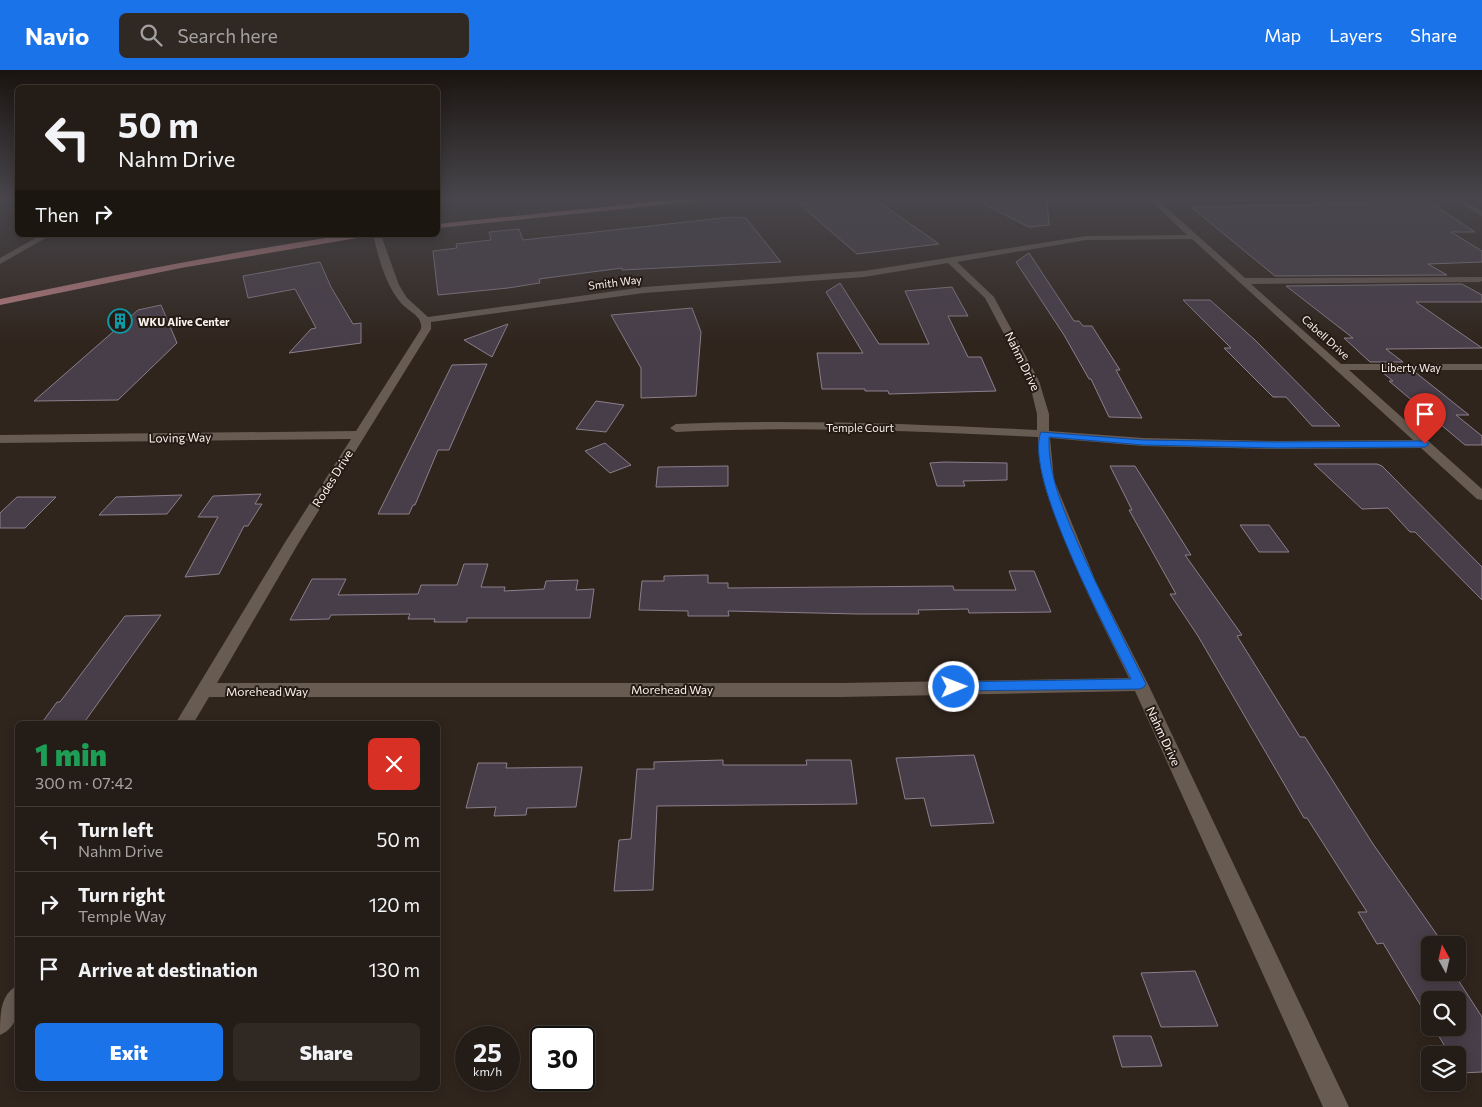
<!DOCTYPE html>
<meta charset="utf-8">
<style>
:root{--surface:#241c16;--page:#302923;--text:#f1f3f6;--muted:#a3a1a1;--line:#413a35;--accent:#1a73e8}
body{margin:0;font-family:Commissioner,sans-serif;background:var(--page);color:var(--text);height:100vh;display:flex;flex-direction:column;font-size:19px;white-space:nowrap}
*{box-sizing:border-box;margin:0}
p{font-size:16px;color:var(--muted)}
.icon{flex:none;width:28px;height:28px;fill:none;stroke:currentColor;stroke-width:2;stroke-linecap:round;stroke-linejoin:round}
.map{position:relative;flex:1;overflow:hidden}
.details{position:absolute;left:15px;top:651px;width:425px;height:370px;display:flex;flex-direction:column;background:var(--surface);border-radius:8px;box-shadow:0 2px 12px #0003,0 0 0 1px var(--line)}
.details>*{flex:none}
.hud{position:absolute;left:15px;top:15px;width:425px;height:152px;border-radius:8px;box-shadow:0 2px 12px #0003,0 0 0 1px var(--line);background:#241c16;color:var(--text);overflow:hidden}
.needle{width:32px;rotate:352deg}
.tools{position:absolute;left:1421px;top:866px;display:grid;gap:10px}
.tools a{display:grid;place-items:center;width:45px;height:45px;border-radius:8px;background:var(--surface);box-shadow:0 2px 12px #0003,0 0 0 1px var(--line);font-size:25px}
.speed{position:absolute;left:455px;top:956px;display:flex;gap:10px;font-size:25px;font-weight:700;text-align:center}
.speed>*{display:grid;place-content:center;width:65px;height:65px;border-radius:50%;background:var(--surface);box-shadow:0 2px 12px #0003,0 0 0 1px var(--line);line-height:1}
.speed small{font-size:12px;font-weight:400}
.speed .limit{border:2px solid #111;border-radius:8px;background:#fff;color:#111}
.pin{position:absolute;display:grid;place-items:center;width:42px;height:42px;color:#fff;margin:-51px -21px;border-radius:50% 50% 50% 0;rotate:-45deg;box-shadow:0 0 5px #0007}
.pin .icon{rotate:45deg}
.me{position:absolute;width:55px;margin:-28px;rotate:89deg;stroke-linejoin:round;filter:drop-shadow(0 0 4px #0008)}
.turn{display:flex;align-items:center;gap:18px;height:105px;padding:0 20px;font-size:22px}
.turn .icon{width:65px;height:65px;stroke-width:2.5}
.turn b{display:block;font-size:35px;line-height:42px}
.then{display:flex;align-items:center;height:48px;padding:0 20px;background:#0003;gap:10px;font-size:19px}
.round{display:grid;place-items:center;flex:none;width:52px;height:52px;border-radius:8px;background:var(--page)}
.headline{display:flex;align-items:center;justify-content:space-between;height:85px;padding:0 20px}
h1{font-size:30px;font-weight:800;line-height:38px;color:#1e9e55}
.button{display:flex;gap:10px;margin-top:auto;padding:10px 20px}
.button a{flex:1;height:58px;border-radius:8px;background:var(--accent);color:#fff;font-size:20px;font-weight:800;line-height:58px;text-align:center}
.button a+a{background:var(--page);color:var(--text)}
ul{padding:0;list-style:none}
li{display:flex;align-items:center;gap:15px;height:65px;padding:0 20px;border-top:1px solid var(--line)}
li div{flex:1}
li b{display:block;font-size:19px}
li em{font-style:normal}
header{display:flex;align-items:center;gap:30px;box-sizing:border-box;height:70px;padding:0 25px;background:var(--accent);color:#fff}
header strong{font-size:24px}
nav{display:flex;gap:28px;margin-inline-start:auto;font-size:18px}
.search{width:350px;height:45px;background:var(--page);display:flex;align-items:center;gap:12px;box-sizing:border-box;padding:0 18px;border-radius:8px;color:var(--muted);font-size:19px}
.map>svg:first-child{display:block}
.building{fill:#483e49;stroke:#8a7f8b}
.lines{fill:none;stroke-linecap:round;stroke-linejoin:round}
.street{fill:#685b52;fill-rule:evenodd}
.primary{fill:#ba7e80;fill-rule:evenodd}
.route{fill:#1a73e8;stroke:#114b97}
.labels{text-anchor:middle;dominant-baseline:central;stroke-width:4;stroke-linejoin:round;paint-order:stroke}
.far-street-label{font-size:11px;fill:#faf2ed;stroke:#261b14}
.far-poi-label{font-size:11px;font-weight:bold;fill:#faf2ed;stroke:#261b14;text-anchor:start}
.street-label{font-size:12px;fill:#faf2ed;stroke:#261b14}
</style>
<header>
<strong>Navio</strong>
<div class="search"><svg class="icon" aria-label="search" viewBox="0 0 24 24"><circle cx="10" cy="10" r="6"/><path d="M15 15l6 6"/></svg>Search here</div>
<nav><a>Map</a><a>Layers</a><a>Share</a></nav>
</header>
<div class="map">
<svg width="1482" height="1037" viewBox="0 0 1482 1037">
<rect width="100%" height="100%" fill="#30251d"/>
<path class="building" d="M 862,129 L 875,129 L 939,174 L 857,184 L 799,134 L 825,131 L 828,133 Z
M 973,129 L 1047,129 L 1049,155 L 1029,157 Z
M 1430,132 L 1475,162 L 1451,162 L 1482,181 L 1482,192 L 1428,194 L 1447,205 L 1275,206 L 1191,137 Z
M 731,147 L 746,148 L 781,192 L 622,200 L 622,198 L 539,209 L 540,213 L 508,218 L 438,225 L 433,181 L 457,178 L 456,174 L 491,170 L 489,162 L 519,159 L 523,170 Z
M 1029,183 L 1074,251 L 1079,251 L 1083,256 L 1092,256 L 1120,300 L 1116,300 L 1142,348 L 1109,347 L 1091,309 L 1089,309 L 1064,265 L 1016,192 Z
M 320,192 L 331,217 L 353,254 L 361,253 L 361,273 L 289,283 L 311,259 L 316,258 L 295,219 L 248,228 L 243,206 Z
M 840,213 L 879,274 L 929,274 L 905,221 L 952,217 L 968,246 L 948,246 L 968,287 L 981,287 L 996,321 L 889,324 L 888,321 L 865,321 L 865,319 L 822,319 L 817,283 L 863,283 L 826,222 Z
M 1462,214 L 1482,225 L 1482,232 L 1416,232 L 1482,278 L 1386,279 L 1403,292 L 1370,292 L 1344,268 L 1353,268 L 1286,216 Z
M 1183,230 L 1210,230 L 1255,270 L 1340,356 L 1312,356 L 1286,327 L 1273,327 L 1224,278 L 1231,278 Z
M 161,235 L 177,273 L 118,330 L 34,331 L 138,240 Z
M 692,238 L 701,262 L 696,326 L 641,328 L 641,298 L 611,245 Z
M 508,254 L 492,287 L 464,270 Z
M 487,294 L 449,380 L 438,380 L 415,435 L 413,435 L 409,444 L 378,444 L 452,295 Z
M 1382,302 L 1415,302 L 1469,345 L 1456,345 L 1482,366 L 1482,375 L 1465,375 L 1389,311 L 1393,311 Z
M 596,331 L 624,335 L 606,362 L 576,359 Z
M 605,373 L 631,395 L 610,403 L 585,381 Z
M 944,392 L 1007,393 L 1007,410 L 963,411 L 965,416 L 937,416 L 930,393 Z
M 1314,394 L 1377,394 L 1382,396 L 1482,497 L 1482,530 L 1415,462 L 1410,462 L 1388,438 L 1362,439 Z
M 728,396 L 728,416 L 656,417 L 658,397 Z
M 1110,396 L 1135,396 L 1191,485 L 1185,485 L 1242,565 L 1237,566 L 1300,667 L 1305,667 L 1373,774 L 1440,869 L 1432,870 L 1435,875 L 1430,875 L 1430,902 L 1453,902 L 1482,947 L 1482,1002 L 1461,1003 L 1458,997 L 1458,985 L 1450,985 L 1434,958 L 1458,958 L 1458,930 L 1430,930 L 1430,951 L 1383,873 L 1377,874 L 1358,842 L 1367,842 L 1307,748 L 1304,748 L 1198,566 L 1170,524 L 1176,524 L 1129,440 L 1132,440 Z
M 261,424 L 255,434 L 262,434 L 248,456 L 244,456 L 219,504 L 185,507 L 218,447 L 198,447 L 213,426 Z
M 182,425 L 167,444 L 99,445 L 116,427 Z
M 17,427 L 56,427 L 25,458 L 0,458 L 0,443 Z
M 1240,455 L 1269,455 L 1289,482 L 1259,482 Z
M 464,494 L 488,494 L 481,517 L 505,517 L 504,521 L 544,519 L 546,511 L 578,510 L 576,520 L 594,519 L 590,548 L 467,548 L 467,552 L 434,552 L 435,549 L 408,549 L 410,544 L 331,545 L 329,549 L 290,550 L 312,509 L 346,509 L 338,525 L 418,524 L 421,515 L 457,515 Z
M 1009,501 L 1034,501 L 1051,542 L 969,543 L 968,539 L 918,540 L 919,544 L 858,544 L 728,541 L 729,546 L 688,546 L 688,541 L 639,540 L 642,511 L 664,511 L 664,506 L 708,505 L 708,513 L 728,513 L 728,518 L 953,516 L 954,520 L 1016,520 Z
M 161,545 L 83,654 L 41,654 L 57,632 L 60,632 L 125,546 Z
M 974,685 L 994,753 L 931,756 L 924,728 L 905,729 L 896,688 Z
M 723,690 L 723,695 L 807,695 L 806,690 L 851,690 L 857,734 L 657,736 L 653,820 L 614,821 L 619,770 L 631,769 L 637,699 L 654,699 L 654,692 Z
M 478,693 L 507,693 L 506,698 L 582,697 L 576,737 L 527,738 L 526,745 L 494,746 L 496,737 L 466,738 Z
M 1195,901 L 1218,956 L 1161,957 L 1141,903 Z
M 1113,966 L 1151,966 L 1162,996 L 1122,997 Z"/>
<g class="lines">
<path class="street" d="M 1149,129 L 1275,129 L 1272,131 L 1159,131 L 1245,208 L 1482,207 L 1482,211 L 1480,212 L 1251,214 L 1341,294 L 1482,294 L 1482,300 L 1349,300 L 1482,419 L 1482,430 L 1477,429 L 1421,378 L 1276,379 L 1143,376 L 1050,368 L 1054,410 L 1096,512 L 1148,614 L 1349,1037 L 1323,1037 L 1135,621 L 841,627 L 209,627 L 193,654 L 175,654 L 284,474 L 351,369 L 0,373 L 0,365 L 356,361 L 421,259 C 423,246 409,242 401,233 C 385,214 379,189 373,165 L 381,165 L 399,215 L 407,228 L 428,247 L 644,217 L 864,201 L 1086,166 L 1187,165 ZM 1192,169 L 1413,370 L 1276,371 L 1143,368 L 1049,361 L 1049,344 L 1039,311 L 994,227 L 957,192 L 1086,170 ZM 948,193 L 985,228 L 1029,311 L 1037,344 L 1037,360 C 917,354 796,349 676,354 L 670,358 L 676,362 C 796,356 917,361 1038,367 C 1038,407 1051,437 1066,473 C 1084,519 1107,563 1129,608 L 841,613 L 217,613 L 298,474 L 431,259 L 431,252 L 644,223 L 864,207 Z
M 1452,129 L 1461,129 L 1482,141 L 1482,146 Z
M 41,165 L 51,165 L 0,194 L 0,188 Z
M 18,915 C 18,934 21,956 0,965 C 0,945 0,924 18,915 Z"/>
<path class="primary" d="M 681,129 L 703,129 L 699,131 L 438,158 L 438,154 Z
M 346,165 L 367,165 L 363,167 L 181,198 L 0,235 L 0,229 C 115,205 230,182 346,165 Z"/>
</g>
<linearGradient id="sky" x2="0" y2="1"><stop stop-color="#1a1410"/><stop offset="0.47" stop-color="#48464c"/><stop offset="1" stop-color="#48464c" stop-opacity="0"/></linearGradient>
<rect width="1482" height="274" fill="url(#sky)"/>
<path class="route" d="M 1041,362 L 1143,370 L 1276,372 L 1425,371 L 1429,374 L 1425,377 L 1276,378 L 1143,375 L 1049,367 C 1048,407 1064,441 1079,476 C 1100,523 1123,568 1146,614 L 1144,617 L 1140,619 L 950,621 L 948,617 L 950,614 L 954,612 L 1131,609 C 1109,564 1023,407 1041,362 Z"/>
<defs>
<g id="building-ring" transform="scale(1.25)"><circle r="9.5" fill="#261b14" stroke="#0f9aa8" stroke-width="1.5"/><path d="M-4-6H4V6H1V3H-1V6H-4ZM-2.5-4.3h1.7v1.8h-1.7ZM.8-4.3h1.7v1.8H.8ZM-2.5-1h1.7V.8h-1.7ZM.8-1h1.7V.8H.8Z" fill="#0f9aa8"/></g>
</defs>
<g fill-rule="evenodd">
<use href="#building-ring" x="120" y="251"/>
</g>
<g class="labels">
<g class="far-street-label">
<text transform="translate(615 212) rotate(-7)">Smith Way</text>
<text transform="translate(1326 267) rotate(42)">Cabell Drive</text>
<text x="1411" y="297">Liberty Way</text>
<text x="860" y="357">Temple Court</text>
</g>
<g class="far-poi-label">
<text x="138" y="251">WKU Alive Center</text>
</g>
<g class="street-label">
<text transform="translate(1023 291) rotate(64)">Nahm Drive</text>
<text transform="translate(180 367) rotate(-1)">Loving Way</text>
<text transform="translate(332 408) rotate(-58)">Rodes Drive</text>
<text x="672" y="619">Morehead Way</text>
<text x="267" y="621">Morehead Way</text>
<text transform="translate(1164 666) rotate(65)">Nahm Drive</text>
</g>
</g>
</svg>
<div class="tools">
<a><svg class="needle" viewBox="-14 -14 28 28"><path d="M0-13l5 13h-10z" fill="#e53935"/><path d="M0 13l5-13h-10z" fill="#a3a1a1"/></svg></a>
<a><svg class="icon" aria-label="search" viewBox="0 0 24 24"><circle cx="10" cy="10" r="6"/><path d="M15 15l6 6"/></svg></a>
<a><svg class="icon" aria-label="layers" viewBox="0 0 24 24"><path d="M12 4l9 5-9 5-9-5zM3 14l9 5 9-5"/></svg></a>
</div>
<div class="speed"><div>25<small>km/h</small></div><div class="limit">30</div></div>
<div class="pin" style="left:1425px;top:374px;background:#d93025"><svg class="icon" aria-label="arrive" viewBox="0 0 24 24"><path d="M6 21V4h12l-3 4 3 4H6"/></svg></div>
<svg class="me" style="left:954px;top:617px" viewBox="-20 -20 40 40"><circle r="17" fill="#1a73e8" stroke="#fff" stroke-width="3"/><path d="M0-11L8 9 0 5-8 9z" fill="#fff"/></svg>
<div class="hud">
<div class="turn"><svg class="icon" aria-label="left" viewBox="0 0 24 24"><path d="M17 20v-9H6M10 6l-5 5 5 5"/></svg><div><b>50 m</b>Nahm Drive</div></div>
<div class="then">Then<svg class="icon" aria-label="right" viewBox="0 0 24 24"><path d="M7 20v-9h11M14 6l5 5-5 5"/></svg></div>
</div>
<section class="details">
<div class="headline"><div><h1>1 min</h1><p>300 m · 07:42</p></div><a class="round" style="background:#d93025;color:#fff"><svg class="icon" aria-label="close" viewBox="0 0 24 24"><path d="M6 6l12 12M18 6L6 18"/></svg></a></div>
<ul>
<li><svg class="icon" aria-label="left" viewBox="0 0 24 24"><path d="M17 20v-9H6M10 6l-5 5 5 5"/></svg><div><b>Turn left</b><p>Nahm Drive</p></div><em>50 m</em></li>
<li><svg class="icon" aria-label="right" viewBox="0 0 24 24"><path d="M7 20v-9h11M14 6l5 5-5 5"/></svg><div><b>Turn right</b><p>Temple Way</p></div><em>120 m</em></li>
<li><svg class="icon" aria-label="arrive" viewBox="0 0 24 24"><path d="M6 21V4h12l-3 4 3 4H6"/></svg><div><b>Arrive at destination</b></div><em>130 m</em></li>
</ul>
<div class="button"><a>Exit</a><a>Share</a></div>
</section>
</div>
